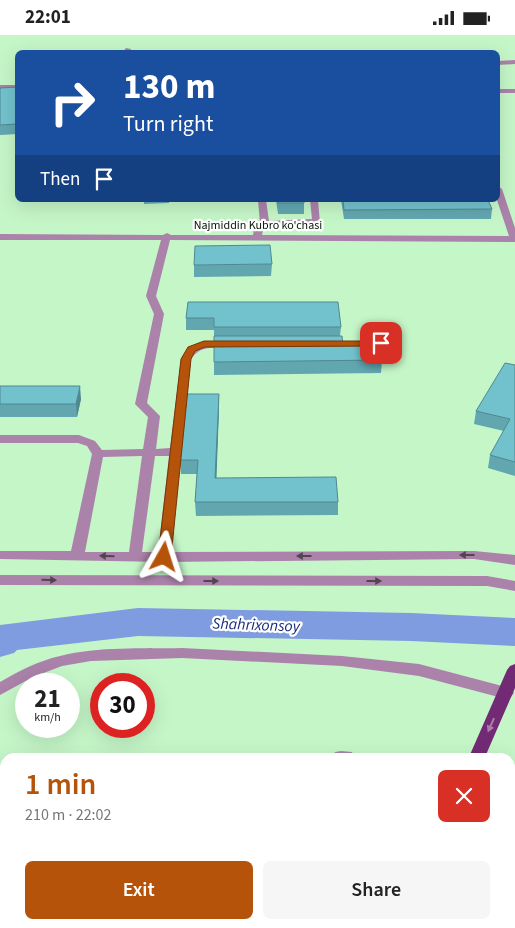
<!DOCTYPE html>
<meta charset="utf-8">
<style>
:root{--surface:#fff;--page:#f6f6f6;--text:#222;--muted:#767676;--accent:#b45309}
body{margin:0;font-family:"Source Sans 3",sans-serif;background:var(--page);color:var(--text);height:100vh;display:flex;flex-direction:column;font-size:19px;white-space:nowrap}
*{box-sizing:border-box;margin:0}
p{font-size:16px;color:var(--muted)}
.icon{flex:none;width:28px;height:28px;fill:none;stroke:currentColor;stroke-width:2;stroke-linecap:round;stroke-linejoin:round}
.map{position:relative;flex:1;overflow:hidden}
.side{position:absolute;left:0px;top:718px;width:515px;height:176px;display:flex;flex-direction:column;background:var(--surface);border-radius:15px 15px 0 0;box-shadow:0 5px 20px #0002}
.side>*{flex:none}
.banner{position:absolute;left:15px;top:15px;width:485px;height:152px;border-radius:8px;box-shadow:0 5px 20px #0002;background:#1a4fa0;color:#fff;overflow:hidden}
.speed{position:absolute;left:15px;top:638px;display:flex;gap:10px;font-size:25px;font-weight:700;text-align:center}
.speed>*{display:grid;place-content:center;width:65px;height:65px;border-radius:50%;background:var(--surface);box-shadow:0 5px 20px #0002;line-height:1}
.speed small{font-size:12px;font-weight:400}
.speed .limit{border:8px solid #d22;background:#fff;color:#111}
.pin{position:absolute;display:grid;place-items:center;width:42px;height:42px;color:#fff;margin:-21px;border-radius:10px;box-shadow:0 2px 8px #0006}
.me{position:absolute;width:55px;margin:-28px;rotate:6deg;stroke-linejoin:round;filter:drop-shadow(0 0 4px #0008)}
.turn{display:flex;align-items:center;gap:18px;height:105px;padding:0 25px;font-size:22px}
.turn .icon{width:65px;height:65px;stroke-width:2.5}
.turn b{display:block;font-size:35px;line-height:42px}
.then{display:flex;align-items:center;height:48px;padding:0 25px;background:#0003;gap:10px;font-size:19px}
.round{display:grid;place-items:center;flex:none;width:52px;height:52px;border-radius:8px;background:var(--page)}
.summary{display:flex;align-items:center;justify-content:space-between;height:85px;padding:0 25px}
h1{font-size:30px;font-weight:600;line-height:38px;color:var(--accent)}
.button{display:flex;gap:10px;margin-top:auto;padding:10px 25px}
.button a{flex:1;height:58px;border-radius:8px;background:var(--accent);color:#fff;font-size:20px;font-weight:600;line-height:58px;text-align:center}
.button a+a{background:var(--page);color:var(--text)}
.status{display:flex;justify-content:space-between;align-items:center;height:35px;padding:0 25px;background:var(--surface);direction:ltr}
.status svg{height:14px;fill:currentColor}
.map>svg:first-child{display:block}
.lines{fill:none;stroke-linecap:round;stroke-linejoin:round}
.river{fill:#809ce0;fill-rule:evenodd}
.minor{fill:#ab82aa;fill-rule:evenodd}
.major{fill:#732a75;fill-rule:evenodd}
.wall{fill:#62a7b0}
.shaded-wall{fill:#508890}
.building{fill:#72c2cd;stroke:#508890}
.oneway{fill:#4f4650}
.oneway2{fill:#ab7fac}
.route{fill:#b45309;stroke:#753606}
.labels{text-anchor:middle;dominant-baseline:central;stroke-width:4.5;stroke-linejoin:round;paint-order:stroke}
.far-street-label{font-size:12px;fill:#041506;stroke:#fff}
.water-label{font-size:16px;font-style:italic;fill:#172d7b;stroke:#fff}
</style>
<div class="status"><b>22:01</b><svg viewBox="0 0 49 12"><path d="M0 12V9h3v3zM5 12V6h3v6zM10 12V3h3v9zM15 12V0h3v12zM26 1h20v11H26zM47 4h2v5h-2z"/></svg></div>
<div class="map">
<svg width="515" height="893" viewBox="0 0 515 893">
<rect width="100%" height="100%" fill="#c5f6c8"/>
<g class="lines">
<path class="river" d="M 138,573 L 411,578 L 515,583 L 515,611 L 411,606 L 138,601 L 17,615 L 14,618 L 0,622 L 0,590 Z"/>
<path class="minor" d="M 126,13 L 131,14 L 129,18 L 122,18 Z
M 515,25 L 515,29 L 498,30 L 498,26 Z
M 0,50 L 18,50 L 18,54 L 0,54 Z
M 498,54 L 515,54 L 515,58 L 498,58 Z
M 498,151 L 502,154 L 515,193 L 515,207 L 170,205 L 156,261 L 164,279 L 147,368 L 160,381 L 156,414 L 170,413 L 181,324 L 191,312 L 202,307 L 230,306 L 235,309 C 224,320 205,304 191,324 L 171,517 L 474,516 L 515,520 L 515,530 L 474,524 L 164,527 L 0,524 L 0,516 L 71,516 L 92,419 L 87,411 L 78,408 L 0,408 L 0,400 L 79,400 L 95,406 L 102,415 L 143,414 L 148,382 L 135,369 L 154,279 L 146,261 L 161,205 L 0,205 L 0,199 L 163,200 L 167,198 L 171,200 L 253,200 L 254,194 L 260,188 L 258,165 L 266,165 L 269,186 L 312,184 L 310,165 L 318,165 L 320,188 L 267,192 L 263,195 L 262,200 L 509,201 L 497,165 ZM 142,421 L 129,517 L 85,517 L 103,422 ZM 155,421 L 169,421 L 158,517 L 142,517 Z
M 325,306 L 381,306 L 386,309 L 381,312 L 321,311 L 320,309 Z
M 0,540 L 487,541 L 515,546 L 515,556 L 487,551 L 0,550 Z
M 182,613 L 342,621 L 419,629 L 506,652 L 511,654 L 514,658 L 511,662 L 506,664 L 419,641 L 342,631 L 182,623 L 91,626 L 62,631 L 33,642 L 0,660 L 0,647 C 19,636 38,626 60,621 C 99,611 142,614 182,613 Z
M 341,716 L 352,717 L 354,722 L 333,722 L 335,717 Z
M 0,850 L 5,852 L 5,868 L 0,866 Z
M 61,889 L 86,889 L 88,893 L 63,893 Z
M 235,889 L 254,889 L 252,893 L 233,893 Z"/>
<path class="major" d="M 515,629 L 515,653 L 485,722 L 469,722 L 507,635 L 510,631 Z
M 515,807 L 515,835 L 510,837 L 510,809 Z
M 397,889 L 415,889 L 413,893 L 395,893 Z
M 479,889 L 497,889 L 496,893 L 478,893 Z"/>
</g>
<path class="wall" d="M 18,52 L 18,99 L 0,100 L 0,53 Z
M 144,165 L 169,165 L 169,168 L 144,169 Z
M 276,165 L 304,165 L 304,179 L 278,179 Z
M 341,165 L 488,165 L 492,174 L 491,184 L 344,184 Z
M 272,229 L 271,241 L 194,242 L 194,230 Z
M 188,267 L 341,292 L 340,301 L 343,310 L 382,325 L 381,338 L 214,340 L 214,295 L 186,295 L 186,283 Z
M 515,330 L 515,441 L 488,433 L 490,420 L 504,396 L 474,389 L 476,376 Z
M 0,351 L 81,364 L 77,382 L 0,382 Z
M 219,359 L 219,373 L 216,443 L 338,467 L 338,480 L 196,481 L 195,467 L 197,439 L 181,439 L 180,425 Z
M 0,737 L 5,739 L 5,804 L 0,802 Z"/>
<path class="shaded-wall" d="M 80,351 L 81,364 L 77,382 L 76,369 Z
M 219,359 L 219,373 L 216,456 L 215,443 Z
M 331,889 L 337,889 L 335,893 L 329,893 Z"/>
<path class="building" d="M 18,52 L 18,89 L 0,90 L 0,53 Z
M 277,165 L 304,165 L 304,168 L 278,168 Z
M 343,165 L 488,165 L 492,174 L 344,175 Z
M 270,210 L 272,229 L 194,230 L 195,211 Z
M 188,267 L 338,267 L 341,292 L 214,292 L 214,283 L 186,283 Z
M 214,301 L 342,301 L 343,310 L 379,309 L 382,325 L 214,327 Z
M 505,328 L 515,330 L 515,427 L 490,420 L 510,384 L 476,376 Z
M 0,351 L 80,351 L 76,369 L 0,369 Z
M 187,359 L 219,359 L 215,443 L 336,442 L 338,467 L 195,467 L 198,425 L 180,425 Z
M 0,737 L 5,739 L 5,788 L 0,786 Z
M 280,889 L 331,889 L 329,893 L 278,893 Z"/>
<defs><path id="oneway-solid" d="M-6-.8H1V-3.2L6.5 0L1 3.2V.8H-6Z" transform="scale(1.25)"/></defs>
<g class="oneway">
<use href="#oneway-solid" transform="translate(467 520) rotate(-180)"/>
<use href="#oneway-solid" transform="translate(107 521) rotate(-179)"/>
<use href="#oneway-solid" transform="translate(304 521) rotate(180)"/>
<use href="#oneway-solid" transform="translate(49 545) rotate(1)"/>
<use href="#oneway-solid" transform="translate(211 546)"/>
<use href="#oneway-solid" transform="translate(374 546)"/>
</g>
<use class="oneway2" href="#oneway-solid" transform="translate(491 690) rotate(114)"/>
<path class="route" d="M 204,306 L 381,306 L 386,308 L 381,311 L 205,312 L 195,316 L 191,324 L 171,522 L 164,526 L 158,522 L 181,324 L 188,312 Z"/>
<g class="labels">
<g class="far-street-label">
<text x="258" y="190">Najmiddin Kubro ko'chasi</text>
</g>
<g class="water-label">
<text transform="translate(256 590) rotate(2)">Shahrixonsoy</text>
</g>
</g>
</svg>
<div class="speed"><div>21<small>km/h</small></div><div class="limit">30</div></div>
<div class="pin" style="left:381px;top:308px;background:#d93025"><svg class="icon" aria-label="arrive" viewBox="0 0 24 24"><path d="M6 21V4h12l-3 4 3 4H6"/></svg></div>
<svg class="me" style="left:164px;top:522px" viewBox="-20 -20 40 40"><path d="M0-17L14 15 0 8-14 15z" fill="#b45309" stroke="#fff" stroke-width="4"/></svg>
<div class="banner">
<div class="turn"><svg class="icon" aria-label="right" viewBox="0 0 24 24"><path d="M7 20v-9h11M14 6l5 5-5 5"/></svg><div><b>130 m</b>Turn right</div></div>
<div class="then">Then<svg class="icon" aria-label="arrive" viewBox="0 0 24 24"><path d="M6 21V4h12l-3 4 3 4H6"/></svg></div>
</div>
<section class="side">
<div class="summary"><div><h1>1 min</h1><p>210 m · 22:02</p></div><a class="round" style="background:#d93025;color:#fff"><svg class="icon" aria-label="close" viewBox="0 0 24 24"><path d="M6 6l12 12M18 6L6 18"/></svg></a></div>
<div class="button"><a>Exit</a><a>Share</a></div>
</section>
</div>
